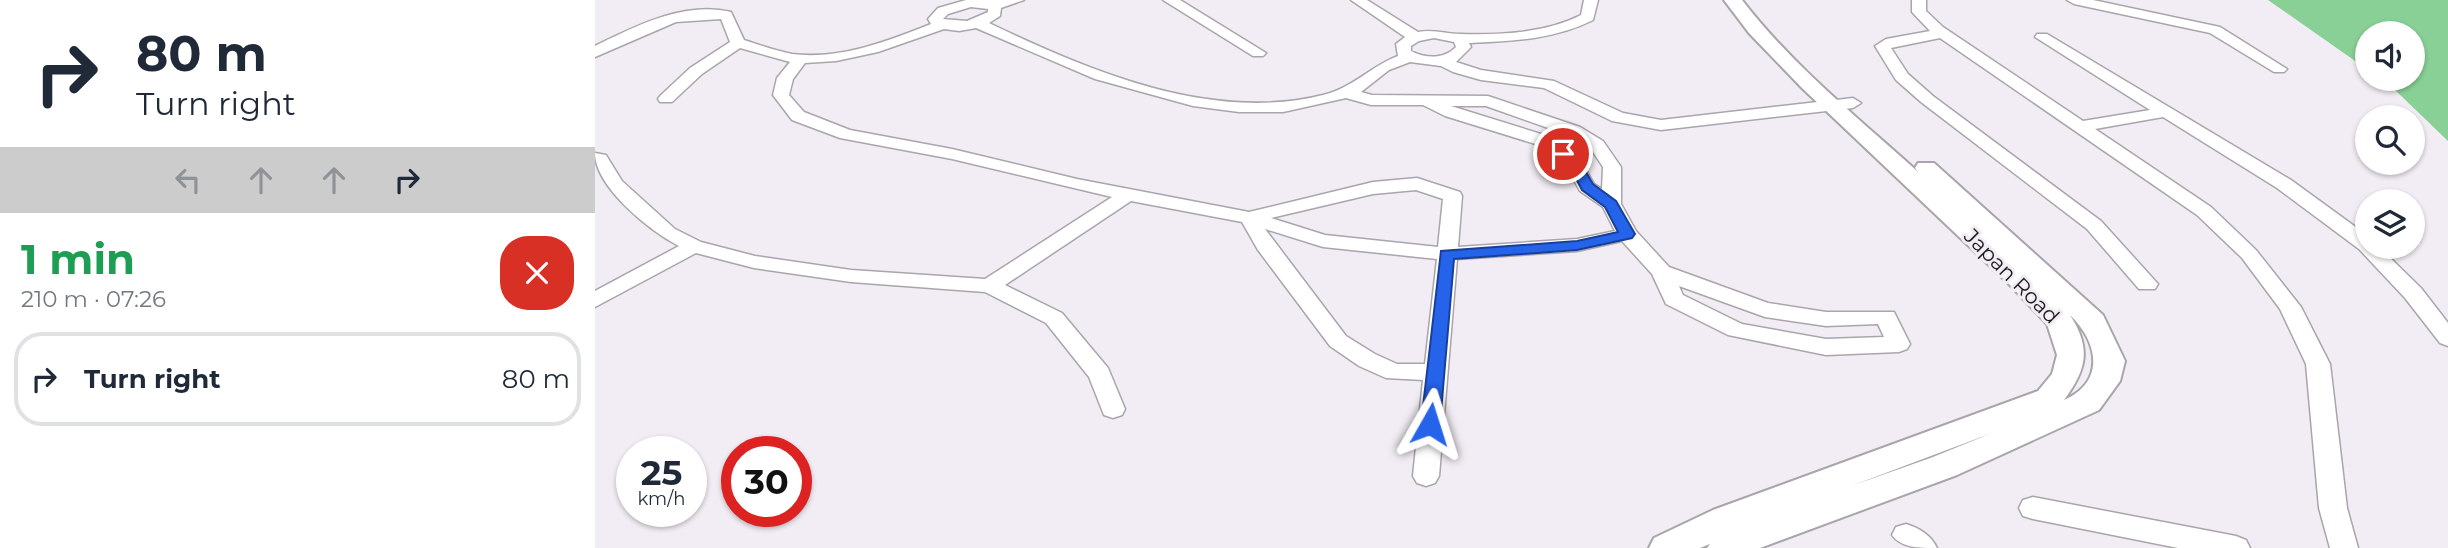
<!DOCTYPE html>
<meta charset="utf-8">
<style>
:root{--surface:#fff;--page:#f6f6f7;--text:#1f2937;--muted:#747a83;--line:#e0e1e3}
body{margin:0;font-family:Montserrat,sans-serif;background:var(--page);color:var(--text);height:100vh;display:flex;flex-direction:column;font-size:26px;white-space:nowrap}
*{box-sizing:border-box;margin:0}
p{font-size:23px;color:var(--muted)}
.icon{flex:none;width:38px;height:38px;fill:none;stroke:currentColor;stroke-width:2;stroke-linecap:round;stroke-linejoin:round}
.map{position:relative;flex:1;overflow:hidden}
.side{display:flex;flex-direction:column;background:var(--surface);width:595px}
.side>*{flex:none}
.hud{background:#fff;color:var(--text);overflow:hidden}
.controls{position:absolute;left:1760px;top:21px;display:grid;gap:14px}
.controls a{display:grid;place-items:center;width:70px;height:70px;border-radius:50%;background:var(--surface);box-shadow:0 2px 5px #0004;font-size:35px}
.speed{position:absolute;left:21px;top:436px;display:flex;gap:14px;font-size:35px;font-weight:700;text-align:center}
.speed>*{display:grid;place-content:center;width:91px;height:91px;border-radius:50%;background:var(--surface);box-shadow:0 2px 5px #0004;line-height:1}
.speed small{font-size:18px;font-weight:400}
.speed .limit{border:10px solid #d22;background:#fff;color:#111}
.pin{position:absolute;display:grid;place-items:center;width:60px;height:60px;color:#fff;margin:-30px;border:4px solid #fff;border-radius:50%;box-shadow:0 2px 7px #0007}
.me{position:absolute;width:77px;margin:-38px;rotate:6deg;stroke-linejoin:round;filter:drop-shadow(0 0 5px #0008)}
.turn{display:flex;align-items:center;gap:24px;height:147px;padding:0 21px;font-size:32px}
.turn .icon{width:91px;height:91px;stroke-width:2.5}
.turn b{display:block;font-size:49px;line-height:60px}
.lanes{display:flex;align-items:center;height:66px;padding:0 21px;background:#0003;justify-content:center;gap:35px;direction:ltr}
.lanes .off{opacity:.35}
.round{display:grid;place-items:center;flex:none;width:74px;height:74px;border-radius:28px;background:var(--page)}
.headline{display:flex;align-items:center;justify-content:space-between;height:119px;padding:0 21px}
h1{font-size:42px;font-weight:700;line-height:52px;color:#1e9e55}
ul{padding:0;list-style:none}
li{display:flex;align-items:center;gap:21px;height:94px;margin:0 14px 10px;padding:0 7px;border:4px solid var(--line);border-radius:28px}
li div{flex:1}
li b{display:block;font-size:26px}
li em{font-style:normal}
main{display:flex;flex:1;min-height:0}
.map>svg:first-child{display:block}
.forest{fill:#88d096}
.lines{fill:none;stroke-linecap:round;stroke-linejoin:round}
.minor-casing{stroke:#aaa5ab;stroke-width:3}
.major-casing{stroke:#aaa5ab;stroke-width:4}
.minor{fill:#fff;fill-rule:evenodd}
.major{fill:#fff;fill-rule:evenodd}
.route{fill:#2563eb;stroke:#184099;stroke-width:2}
.labels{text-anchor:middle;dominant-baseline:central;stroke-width:6;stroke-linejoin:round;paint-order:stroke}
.street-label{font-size:21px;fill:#1c1a1c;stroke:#f2edf4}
</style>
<main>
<section class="side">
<div class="hud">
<div class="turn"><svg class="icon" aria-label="right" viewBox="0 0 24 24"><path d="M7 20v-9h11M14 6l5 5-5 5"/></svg><div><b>80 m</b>Turn right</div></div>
<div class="lanes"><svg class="icon off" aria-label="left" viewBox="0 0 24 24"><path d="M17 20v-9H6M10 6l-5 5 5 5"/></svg><svg class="icon off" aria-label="ahead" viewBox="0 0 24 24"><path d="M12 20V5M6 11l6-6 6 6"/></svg><svg class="icon off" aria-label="ahead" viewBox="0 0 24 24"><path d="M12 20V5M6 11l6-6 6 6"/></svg><svg class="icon" aria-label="right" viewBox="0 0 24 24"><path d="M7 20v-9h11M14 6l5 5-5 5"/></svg></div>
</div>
<div class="headline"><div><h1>1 min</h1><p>210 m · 07:26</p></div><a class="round" style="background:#d93025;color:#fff"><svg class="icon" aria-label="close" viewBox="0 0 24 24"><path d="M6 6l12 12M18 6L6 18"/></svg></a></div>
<ul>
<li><svg class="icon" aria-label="right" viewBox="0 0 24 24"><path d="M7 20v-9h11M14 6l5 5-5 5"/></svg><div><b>Turn right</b></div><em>80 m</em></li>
</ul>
</section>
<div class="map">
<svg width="1853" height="548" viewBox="0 0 1853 548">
<rect width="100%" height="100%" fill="#f2edf4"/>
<path class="forest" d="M 1673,0 L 1853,0 L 1853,141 L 1800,90 L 1785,79 L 1818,79 L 1818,33 L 1773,33 L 1773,70 Z"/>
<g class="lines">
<g class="minor-casing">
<path id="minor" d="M 371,0 L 429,0 L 406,8 L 405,16 L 394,23 C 494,71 616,123 728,95 C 758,88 776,66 803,56 L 801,44 L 810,37 L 756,0 L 772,0 L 823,32 C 840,29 850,34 866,34 C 907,35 950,33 986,15 L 989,0 L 1003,0 L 998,20 C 958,40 917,41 874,43 L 876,47 L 861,62 L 886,70 L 959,81 L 1028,113 L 1066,120 L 1258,98 L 1266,103 L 1258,108 L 1066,130 L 1017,121 L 949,88 L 886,80 L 858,72 L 846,66 L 815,62 L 794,70 L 766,92 L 777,95 L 893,96 L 985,127 L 1008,141 L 1026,167 L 1026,204 L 1041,231 L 1074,267 L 1173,303 L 1231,312 L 1299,312 L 1315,344 L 1312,349 L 1304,352 L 1231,355 L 1133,335 L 1071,304 L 1057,274 L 1027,241 L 982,251 L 862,259 L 844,476 L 840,483 L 831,486 L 822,483 L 818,476 L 828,380 L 791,378 L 764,366 L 735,346 L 663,250 L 647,222 L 536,201 L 410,285 L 467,313 L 513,368 L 530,409 L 527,415 L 518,418 L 509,415 L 494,377 L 451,323 L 390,292 L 256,282 L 159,268 L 101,253 L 0,307 L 0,291 L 84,246 C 55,231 0,187 0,153 L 11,155 L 27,181 L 80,229 L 106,242 L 160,256 L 256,270 L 390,279 L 517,197 L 357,159 L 245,138 L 197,120 L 178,95 L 182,78 L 195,62 L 145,48 L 107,74 L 77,102 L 65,102 L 63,99 L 65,96 L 95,68 L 135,42 L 126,19 L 81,22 L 0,57 L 0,46 C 41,26 89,1 136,12 L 149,40 C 165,45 181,51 197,54 C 244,60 294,41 336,24 L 333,19 L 343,8 ZM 376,7 L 393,9 L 393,12 L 372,21 L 348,19 L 353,14 ZM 381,28 L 500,79 L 598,106 L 644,112 L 688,112 L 751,98 L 776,105 L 828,105 L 850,116 L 950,147 L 972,168 L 985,191 L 1008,207 L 1020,231 L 982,239 L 863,247 L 867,196 L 865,192 L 822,178 L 778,182 L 654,212 L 482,179 L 357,149 L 255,130 L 209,112 L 194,95 L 198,79 L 210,63 L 241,61 L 283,52 L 349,29 L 364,31 ZM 839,38 L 859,42 L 861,47 C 849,59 832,59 816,51 L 816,46 L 824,41 ZM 856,106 L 891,106 L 973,135 L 996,149 L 1008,167 L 1007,189 L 999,184 L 986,161 L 962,139 ZM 821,190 L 848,199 L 843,247 L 730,235 L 676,218 L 778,194 ZM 670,229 L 728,247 L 842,259 L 830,364 L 802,364 L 780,354 L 751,336 ZM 1084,286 L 1170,317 L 1231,326 L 1283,324 L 1289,337 L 1231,339 L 1147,324 L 1088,295 Z
M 568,0 L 585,0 L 671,53 L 668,56 L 658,56 Z
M 1317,0 L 1331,0 L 1331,11 L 1348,27 L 1488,121 L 1555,110 L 1440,37 L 1442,34 L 1452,34 L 1696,180 L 1773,236 L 1773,247 L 1784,247 L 1826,288 L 1853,323 L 1853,346 L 1845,343 L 1810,298 L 1764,249 L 1682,188 L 1568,117 L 1500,129 L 1616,207 L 1661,250 L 1706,307 L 1735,364 L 1752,508 L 1763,548 L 1735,548 L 1724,508 L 1711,364 L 1685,309 L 1647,258 L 1602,215 L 1345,38 L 1296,48 L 1313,74 L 1338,96 L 1506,221 L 1563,284 L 1560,289 L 1544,289 L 1492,229 L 1326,102 L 1301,80 L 1280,46 L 1291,39 L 1335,31 L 1317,12 Z
M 1472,0 L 1498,0 L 1625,27 L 1692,69 L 1689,72 L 1679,72 L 1615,33 L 1479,4 Z
M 1438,497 L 1641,536 L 1651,540 L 1655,548 L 1583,548 L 1438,519 L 1428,516 L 1424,508 L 1428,500 Z
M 1311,524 C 1324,528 1336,535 1342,548 C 1324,548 1306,548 1297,535 L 1301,527 Z"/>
</g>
<g class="major-casing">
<path id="major" d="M 1129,0 L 1147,0 C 1197,65 1262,117 1323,172 L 1320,168 L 1323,163 L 1339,163 L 1508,315 L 1530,361 L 1525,381 L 1504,410 L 1362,475 L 1165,548 L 1112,548 L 1115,544 L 1105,548 L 1054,548 L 1059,538 L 1118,510 L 1443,391 L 1457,374 L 1462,355 L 1452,324 L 1415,285 L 1207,88 L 1154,33 ZM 1475,315 C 1504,343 1510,382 1469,400 C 1491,370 1497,349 1475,315 ZM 1397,433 L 1338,457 L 1256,486 Z"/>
</g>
<use href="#minor" class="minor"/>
<use href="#major" class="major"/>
</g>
<path class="route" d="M 968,150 L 985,162 L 998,184 L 1021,201 L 1040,234 L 1037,238 L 982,250 L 859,259 L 845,424 L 842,429 L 829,429 L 826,424 L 846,251 L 982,241 L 1023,232 L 1010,207 L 987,190 L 975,167 L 961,154 Z"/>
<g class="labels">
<g class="street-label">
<text transform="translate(1417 276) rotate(45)">Japan Road</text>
</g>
</g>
</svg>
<div class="controls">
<a><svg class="icon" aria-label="sound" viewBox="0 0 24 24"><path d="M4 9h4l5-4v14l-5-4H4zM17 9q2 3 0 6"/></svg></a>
<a><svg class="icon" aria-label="search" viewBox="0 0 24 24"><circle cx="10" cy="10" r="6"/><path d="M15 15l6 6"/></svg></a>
<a><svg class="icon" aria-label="layers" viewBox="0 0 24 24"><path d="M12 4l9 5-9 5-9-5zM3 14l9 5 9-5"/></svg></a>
</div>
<div class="speed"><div>25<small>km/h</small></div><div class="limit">30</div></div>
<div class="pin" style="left:968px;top:154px;background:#d93025"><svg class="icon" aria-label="arrive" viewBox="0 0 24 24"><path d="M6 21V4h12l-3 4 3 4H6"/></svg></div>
<svg class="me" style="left:835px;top:424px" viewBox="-20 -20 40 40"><path d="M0-17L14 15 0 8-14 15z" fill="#2563eb" stroke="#fff" stroke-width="4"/></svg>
</div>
</main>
